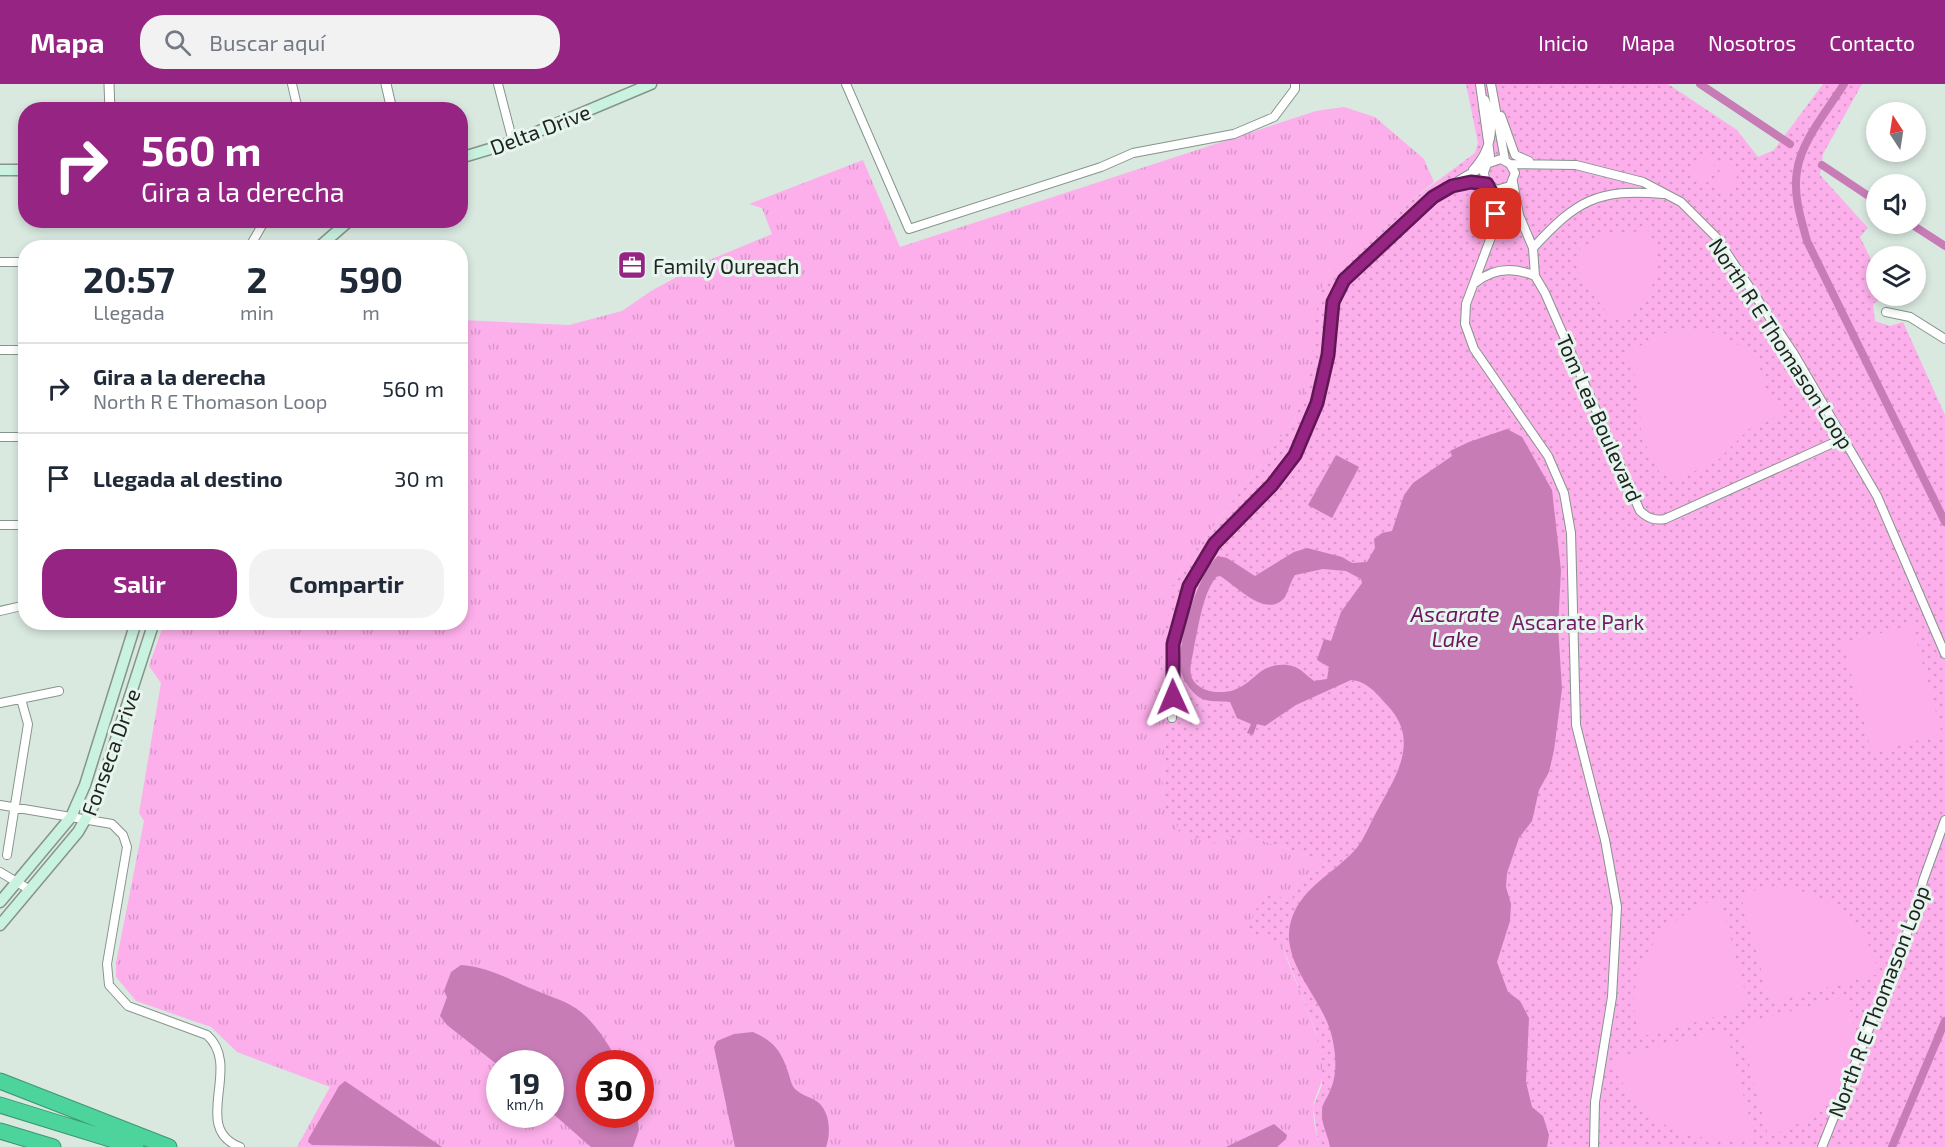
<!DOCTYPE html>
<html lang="es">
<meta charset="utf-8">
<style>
:root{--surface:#fff;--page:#f2f2f3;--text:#1f2937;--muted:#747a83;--line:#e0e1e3;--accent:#952483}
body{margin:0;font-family:"Exo 2",sans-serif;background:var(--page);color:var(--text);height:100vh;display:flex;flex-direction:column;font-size:22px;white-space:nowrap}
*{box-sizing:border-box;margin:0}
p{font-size:20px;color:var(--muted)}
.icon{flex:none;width:33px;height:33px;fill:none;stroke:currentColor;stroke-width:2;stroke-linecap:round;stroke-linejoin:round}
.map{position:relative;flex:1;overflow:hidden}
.drawer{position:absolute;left:18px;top:156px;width:450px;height:390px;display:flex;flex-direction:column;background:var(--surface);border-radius:24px;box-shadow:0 3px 9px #0003}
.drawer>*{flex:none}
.top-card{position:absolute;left:18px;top:18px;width:450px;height:126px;border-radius:24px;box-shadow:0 3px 9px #0003;background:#952483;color:#fff;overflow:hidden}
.needle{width:39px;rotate:348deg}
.tools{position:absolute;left:1866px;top:18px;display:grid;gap:12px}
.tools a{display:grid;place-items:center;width:60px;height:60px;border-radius:50%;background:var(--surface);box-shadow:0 3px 9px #0003;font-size:30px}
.speed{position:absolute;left:486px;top:966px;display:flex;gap:12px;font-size:30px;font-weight:700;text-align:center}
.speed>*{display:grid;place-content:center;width:78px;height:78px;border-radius:50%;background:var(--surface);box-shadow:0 3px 9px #0003;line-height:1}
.speed small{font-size:15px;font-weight:400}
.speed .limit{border:9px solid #d22;background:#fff;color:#111}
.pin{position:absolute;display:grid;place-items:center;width:51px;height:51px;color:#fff;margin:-26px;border-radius:12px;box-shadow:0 3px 9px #0006}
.me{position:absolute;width:66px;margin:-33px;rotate:359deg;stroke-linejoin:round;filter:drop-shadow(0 0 4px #0008)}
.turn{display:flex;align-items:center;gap:21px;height:126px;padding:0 24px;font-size:27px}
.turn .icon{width:78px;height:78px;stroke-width:2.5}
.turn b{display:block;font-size:42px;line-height:51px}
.eta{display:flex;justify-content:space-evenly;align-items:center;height:102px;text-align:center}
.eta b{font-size:36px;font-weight:700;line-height:42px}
.button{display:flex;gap:12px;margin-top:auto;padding:12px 24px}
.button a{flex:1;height:69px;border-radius:24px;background:var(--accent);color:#fff;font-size:24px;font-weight:700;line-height:69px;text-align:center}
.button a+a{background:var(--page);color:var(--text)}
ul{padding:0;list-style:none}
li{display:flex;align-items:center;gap:18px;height:90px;padding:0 24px;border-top:2px solid var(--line)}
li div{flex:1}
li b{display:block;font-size:22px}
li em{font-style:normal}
header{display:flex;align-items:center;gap:36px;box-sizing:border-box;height:84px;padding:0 30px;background:var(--accent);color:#fff}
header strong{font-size:28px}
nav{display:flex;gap:33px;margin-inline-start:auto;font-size:21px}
.search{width:420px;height:54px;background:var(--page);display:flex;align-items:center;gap:15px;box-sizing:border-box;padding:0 21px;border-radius:24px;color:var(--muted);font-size:22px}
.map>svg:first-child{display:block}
.grass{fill:url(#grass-tufts);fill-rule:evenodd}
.park{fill:url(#park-dots)}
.pitch{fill:#fcafea}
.water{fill:#c77cb6;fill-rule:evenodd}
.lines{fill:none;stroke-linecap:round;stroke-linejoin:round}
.canal{stroke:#c77cb6;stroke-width:8}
.minor-casing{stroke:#86948c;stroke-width:10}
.tertiary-casing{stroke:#86948c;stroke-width:11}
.secondary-casing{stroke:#86948c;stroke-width:13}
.motorway-casing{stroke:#3d9771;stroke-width:17}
.minor{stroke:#fff;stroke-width:8}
.tertiary{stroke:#fff;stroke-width:9}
.secondary{stroke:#caf2e1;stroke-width:10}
.motorway{stroke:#4dd49c;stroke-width:15}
.route-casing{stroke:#611755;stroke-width:15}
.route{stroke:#952483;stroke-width:10}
.labels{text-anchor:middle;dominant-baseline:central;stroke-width:6;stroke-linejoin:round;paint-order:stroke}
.street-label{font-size:21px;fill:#202522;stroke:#e6f6ee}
.poi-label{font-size:21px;fill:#202522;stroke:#e6f6ee;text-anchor:start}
.park-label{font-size:21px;fill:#741b66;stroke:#e6f6ee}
.water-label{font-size:22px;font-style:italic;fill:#6f1561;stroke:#e6f6ee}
</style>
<header>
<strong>Mapa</strong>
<div class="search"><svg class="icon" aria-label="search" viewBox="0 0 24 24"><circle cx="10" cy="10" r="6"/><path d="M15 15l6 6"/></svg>Buscar aquí</div>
<nav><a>Inicio</a><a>Mapa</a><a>Nosotros</a><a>Contacto</a></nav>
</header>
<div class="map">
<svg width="1945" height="1063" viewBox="0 0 1945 1063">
<defs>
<pattern id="grass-tufts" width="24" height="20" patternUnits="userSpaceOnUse" patternTransform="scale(1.5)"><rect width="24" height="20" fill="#fcafea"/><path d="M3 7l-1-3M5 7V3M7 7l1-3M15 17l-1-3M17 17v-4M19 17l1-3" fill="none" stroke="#d896c8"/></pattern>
<pattern id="park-dots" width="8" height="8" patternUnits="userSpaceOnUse" patternTransform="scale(1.5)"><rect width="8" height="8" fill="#fcafea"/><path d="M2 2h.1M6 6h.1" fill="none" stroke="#d896c8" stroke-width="1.8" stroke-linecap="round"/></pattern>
</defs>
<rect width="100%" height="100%" fill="#d9e9e0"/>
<path class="grass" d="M 1344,23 L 1375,33 L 1424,75 L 1434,98 L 1409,118 L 1371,157 L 1294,336 L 1183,483 L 1173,502 L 1162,719 L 1218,750 L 1240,758 L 1244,750 L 1327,779 L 1298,798 L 1278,859 L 1282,861 C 1295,901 1318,940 1323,982 C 1324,997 1318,1005 1314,1018 C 1311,1032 1317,1049 1319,1063 L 297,1063 L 330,1003 L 237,968 L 211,943 L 136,917 L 116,893 L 116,879 L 144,737 L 139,729 L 161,599 L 149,582 L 164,539 L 460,538 L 461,236 L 569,241 L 622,227 L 651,207 L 688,187 L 690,184 L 772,150 L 762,124 L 749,120 L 863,76 L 900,163 L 1316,27 ZM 500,980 L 550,980 L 550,1030 L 500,1030 ZM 590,980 L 640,980 L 640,1030 L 590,1030 Z"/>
<path class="park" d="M 1466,0 L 1668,0 L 1737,46 L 1758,73 L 1774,66 L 1823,0 L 1862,0 L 1823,70 L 1820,91 L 1868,144 L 1860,153 L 1876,186 L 1876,212 L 1886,212 L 1873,220 L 1875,237 L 1890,242 L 1903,238 L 1945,331 L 1945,1063 L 1319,1063 L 1313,1023 L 1322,1001 L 1322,977 L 1315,945 L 1282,861 L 1247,847 L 1264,808 L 1291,817 L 1298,798 L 1327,779 L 1244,750 L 1240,758 L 1218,750 L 1214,760 L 1176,746 L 1178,740 L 1162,720 L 1166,625 L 1160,579 L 1173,502 L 1183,483 L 1294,336 L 1308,301 L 1319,208 L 1328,192 L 1371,157 L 1409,118 L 1475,69 L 1478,59 Z"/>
<path class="pitch" d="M 1699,69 L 1716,76 L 1706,100 L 1690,94 Z
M 1723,78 L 1740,85 L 1730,109 L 1713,103 Z
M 1648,146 C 1666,184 1654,222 1614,237 L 1586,202 L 1575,178 L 1581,163 L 1604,152 Z
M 1695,246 L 1722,250 L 1757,274 L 1766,304 L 1783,330 L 1749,345 L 1717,377 L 1678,395 L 1660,389 L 1641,352 L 1639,302 L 1625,270 L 1664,249 Z
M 1912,541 L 1942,650 L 1872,669 L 1843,559 Z
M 1776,803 C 1828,806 1868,839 1879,890 L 1775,917 L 1769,914 L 1740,809 Z
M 1720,814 L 1748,919 L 1745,925 L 1640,953 C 1618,890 1659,832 1720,814 Z
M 1847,912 C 1867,978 1835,1034 1768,1051 L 1740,946 L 1744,940 Z
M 1720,946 L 1727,950 L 1755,1054 C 1691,1063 1629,1038 1613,974 Z"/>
<path class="water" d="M 1507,345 L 1522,353 L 1552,406 L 1561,486 L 1558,543 L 1562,605 L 1554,666 L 1549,688 L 1539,706 L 1532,737 L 1519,754 L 1507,789 L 1506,803 L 1511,820 L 1510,837 L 1497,878 L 1508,908 L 1520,917 L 1529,934 L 1526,998 L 1532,1023 L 1543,1032 L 1549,1051 L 1547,1063 L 1330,1063 C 1328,1051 1321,1040 1322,1028 C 1322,1019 1327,1015 1330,1007 C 1338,990 1336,967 1331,949 C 1321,913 1282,880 1290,841 C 1298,805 1332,791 1354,767 C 1365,755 1369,741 1377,727 C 1396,692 1421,656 1387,621 C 1377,610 1367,597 1351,596 L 1296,621 L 1265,642 L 1257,640 L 1253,651 L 1247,649 L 1251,640 L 1237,634 L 1230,618 C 1219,617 1204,619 1195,610 C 1191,606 1183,596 1181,588 C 1175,562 1198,489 1218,472 L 1227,474 L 1255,492 L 1294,468 L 1307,464 L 1342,473 L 1352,479 L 1367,478 L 1375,464 L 1374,455 L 1382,449 L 1392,447 L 1404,411 L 1413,399 L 1452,372 L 1450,367 L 1469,358 ZM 1323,485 L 1346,487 L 1361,495 L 1362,499 L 1341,528 L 1331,557 L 1324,555 L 1317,576 L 1329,583 L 1327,595 L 1314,597 C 1304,590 1300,582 1287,581 C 1258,579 1255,599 1234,606 C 1221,611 1195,608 1191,591 C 1189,582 1193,572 1194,563 C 1199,541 1202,512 1216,493 L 1220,492 C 1237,502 1267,536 1285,513 C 1289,506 1290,498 1295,491 Z
M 1336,371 L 1359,383 L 1332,434 L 1308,421 Z
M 461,881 C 489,883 510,896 535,906 C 550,913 568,917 581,928 C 597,941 609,962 619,979 L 590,980 L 590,1030 L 637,1031 L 639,1046 L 633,1063 L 591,1063 L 551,1028 L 550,980 L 500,980 L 499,982 L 447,941 L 440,932 L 447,913 L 444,907 L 451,888 Z
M 753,948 C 773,957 781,966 788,988 C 790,993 791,1001 795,1005 C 802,1012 812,1013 819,1019 C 830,1029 831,1050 826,1063 L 735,1063 L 714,963 L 717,957 L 734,950 Z
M 345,997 L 442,1063 L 312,1061 L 308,1058 L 309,1054 L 339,1002 Z
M 1274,1040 L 1287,1051 L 1286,1055 L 1277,1063 L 1226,1063 Z"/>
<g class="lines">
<path class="canal" d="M 1700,0 L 1790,60
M 1844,0 C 1828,26 1801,57 1797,87 C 1793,111 1801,135 1807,157 L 1945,438
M 1822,81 L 1876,117
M 1911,140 L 1945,162
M 1892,1063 L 1945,937"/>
<g class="minor-casing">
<path id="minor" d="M 292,0 L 298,26
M 498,0 L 513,58
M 846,0 L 909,145 L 1101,83 L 1133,69 L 1234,50 L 1274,33 L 1295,5 L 1295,0
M 1480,0 L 1490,72 L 1484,88 L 1485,96 L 1496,106 L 1510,102 L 1515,89 L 1510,80 L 1501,75 L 1489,79
M 1491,0 L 1505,76
M 1501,32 L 1515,71 L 1529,77
M 1510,80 L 1576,81 L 1643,98 L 1681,118 L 1716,153 L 1794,270 L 1877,412 L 1945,570
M 1473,86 C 1492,65 1496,42 1485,16
M 1513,98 L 1519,131 L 1533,164 L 1535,192 L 1545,209 L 1640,427 C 1648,434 1654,437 1665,435 L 1844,354
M 1456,101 L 1471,98 L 1487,100
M 1491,104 L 1495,120 L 1494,145 L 1466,220 L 1465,240 L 1474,265 L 1548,372 L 1564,409 L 1571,449 L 1576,641 L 1605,756 L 1617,823 L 1612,913 L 1595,1018 L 1594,1063
M 249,164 L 265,136
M 1533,164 C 1576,117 1597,104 1663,110
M 0,178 L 26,178
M 1475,199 C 1493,184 1514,183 1535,192
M 1886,228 L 1910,233 L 1945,255
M 0,266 L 26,266
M 0,353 L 26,353
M 0,441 L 26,441
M 0,527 L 26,521
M 0,619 L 59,607
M 1172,634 C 1173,610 1171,586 1173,562 C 1177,518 1199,473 1230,441 C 1253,419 1278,399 1294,371 C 1312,340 1324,304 1328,268 C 1330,252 1329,235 1333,219 C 1342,183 1450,94 1485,83
M 0,721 L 112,740 L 123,751 L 127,763 L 107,880 L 109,901 L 128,922 L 207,951 C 243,983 190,1044 240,1063
M 7,771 L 28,640 L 21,615
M 0,788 L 30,806
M 1822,1063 L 1917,824 L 1923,797 L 1945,736"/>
</g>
<g class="tertiary-casing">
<path id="tertiary" d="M 109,0 L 110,26
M 386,0 L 392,26"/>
</g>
<g class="secondary-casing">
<path id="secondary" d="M 460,74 L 513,58 L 651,0
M 0,86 L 26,86
M 318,164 L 350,136
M 0,818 L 71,733 L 85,701 L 136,538
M 0,841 L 78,748 L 96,717 L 154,538"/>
</g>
<g class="motorway-casing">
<path id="motorway" d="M 0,997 L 169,1063
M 0,1021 L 136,1063
M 0,1047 L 53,1063"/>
</g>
<use href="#minor" class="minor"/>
<use href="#tertiary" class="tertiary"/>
<use href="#secondary" class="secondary"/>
<use href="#motorway" class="motorway"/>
</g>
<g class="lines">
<g class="route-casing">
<path id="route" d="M 1173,613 L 1173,560 L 1189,502 L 1214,460 L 1272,401 L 1295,371 L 1317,319 L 1328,271 L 1333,218 L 1344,196 L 1433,113 L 1452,102 L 1471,98 L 1487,100 L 1493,111 L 1496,130"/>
</g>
<use href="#route" class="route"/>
</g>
<defs>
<g id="office-square" transform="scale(1.5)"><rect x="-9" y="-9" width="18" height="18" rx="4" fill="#952483" stroke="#e6f6ee"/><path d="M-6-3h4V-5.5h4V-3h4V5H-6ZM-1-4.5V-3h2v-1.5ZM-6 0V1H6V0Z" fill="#fff"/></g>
</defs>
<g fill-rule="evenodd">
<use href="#office-square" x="632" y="181"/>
</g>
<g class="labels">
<g class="street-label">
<text transform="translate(540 45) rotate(-21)">Delta Drive</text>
<text transform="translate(1782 259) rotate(57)">North R E Thomason Loop</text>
<text transform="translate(1600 334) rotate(66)">Tom Lea Boulevard</text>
<text transform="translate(110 668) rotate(-70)">Fonseca Drive</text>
<text transform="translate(1878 917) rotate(-69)">North R E Thomason Loop</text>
</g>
<g class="poi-label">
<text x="653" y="181">Family Oureach</text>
</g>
<g class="park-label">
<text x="1578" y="537">Ascarate Park</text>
</g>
<g class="water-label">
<text x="1455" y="529">Ascarate<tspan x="1455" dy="25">Lake</tspan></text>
</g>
</g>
</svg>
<div class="tools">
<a><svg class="needle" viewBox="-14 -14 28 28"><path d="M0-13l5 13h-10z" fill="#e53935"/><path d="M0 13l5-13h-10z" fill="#747a83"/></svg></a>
<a><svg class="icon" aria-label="sound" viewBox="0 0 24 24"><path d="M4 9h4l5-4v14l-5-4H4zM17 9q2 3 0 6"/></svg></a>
<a><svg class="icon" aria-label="layers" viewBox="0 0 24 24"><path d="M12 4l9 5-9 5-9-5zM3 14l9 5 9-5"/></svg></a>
</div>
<div class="speed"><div>19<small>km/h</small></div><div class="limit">30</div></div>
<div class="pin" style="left:1496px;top:130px;background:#d93025"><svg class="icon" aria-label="arrive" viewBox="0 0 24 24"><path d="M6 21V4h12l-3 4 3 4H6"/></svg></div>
<svg class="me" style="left:1173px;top:613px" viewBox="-20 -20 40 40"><path d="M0-17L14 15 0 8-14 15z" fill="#952483" stroke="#fff" stroke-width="4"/></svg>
<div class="top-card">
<div class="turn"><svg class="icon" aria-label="right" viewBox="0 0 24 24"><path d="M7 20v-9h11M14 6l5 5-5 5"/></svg><div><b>560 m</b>Gira a la derecha</div></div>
</div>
<section class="drawer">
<div class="eta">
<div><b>20:57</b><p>Llegada</p></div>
<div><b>2</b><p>min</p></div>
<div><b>590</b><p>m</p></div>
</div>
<ul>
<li><svg class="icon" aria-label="right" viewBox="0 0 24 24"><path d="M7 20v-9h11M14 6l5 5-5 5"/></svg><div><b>Gira a la derecha</b><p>North R E Thomason Loop</p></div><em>560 m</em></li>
<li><svg class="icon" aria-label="arrive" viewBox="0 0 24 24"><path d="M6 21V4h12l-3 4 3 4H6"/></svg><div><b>Llegada al destino</b></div><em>30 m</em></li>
</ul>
<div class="button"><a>Salir</a><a>Compartir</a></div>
</section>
</div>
